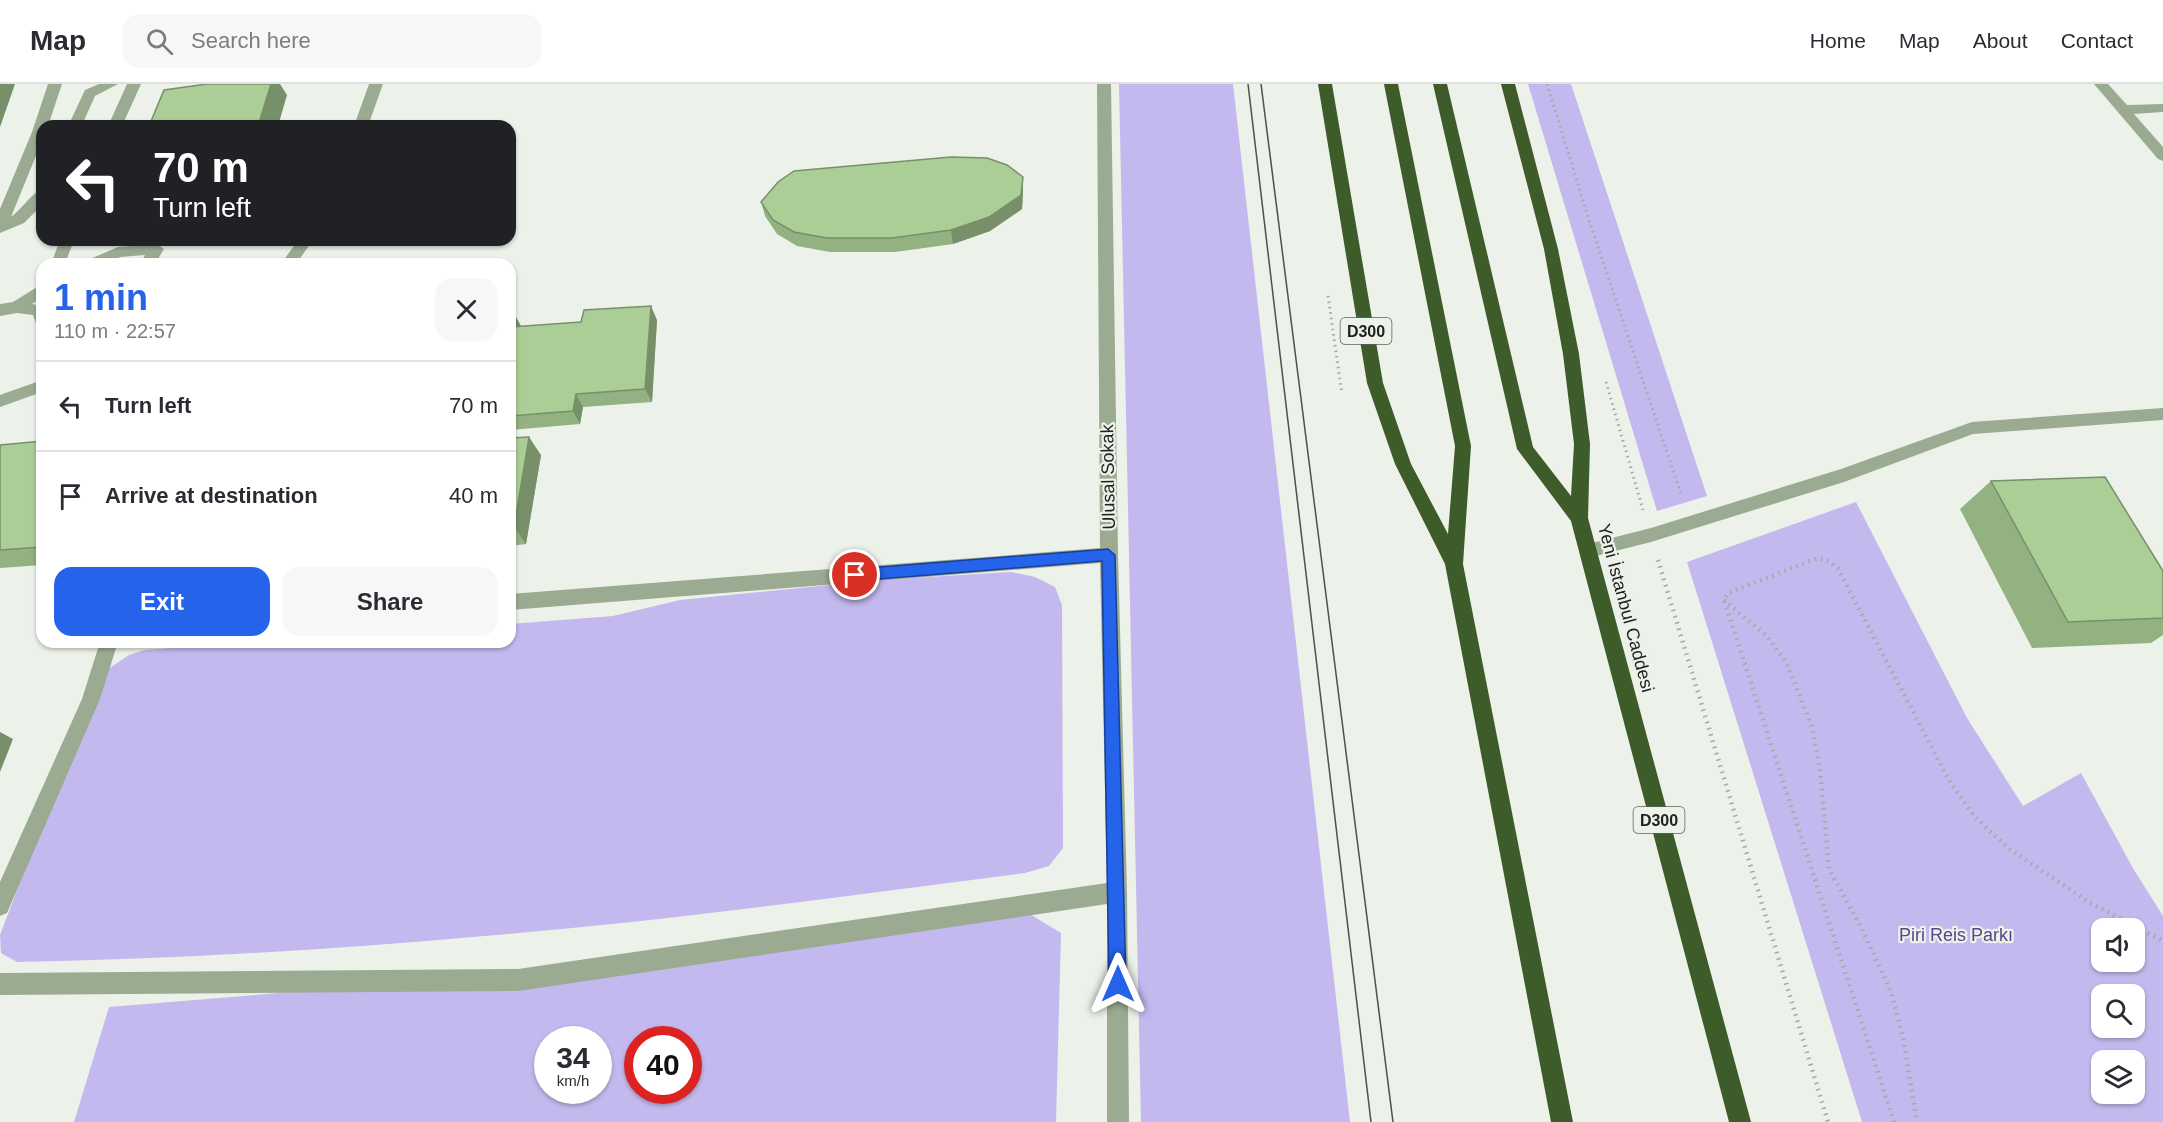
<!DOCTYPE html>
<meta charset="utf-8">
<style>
:root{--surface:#fff;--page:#f7f7f7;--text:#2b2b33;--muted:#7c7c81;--line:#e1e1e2;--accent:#2563eb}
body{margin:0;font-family:Helvetica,sans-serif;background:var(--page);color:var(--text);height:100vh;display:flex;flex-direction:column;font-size:22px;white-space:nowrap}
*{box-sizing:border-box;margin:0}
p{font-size:20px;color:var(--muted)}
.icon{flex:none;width:33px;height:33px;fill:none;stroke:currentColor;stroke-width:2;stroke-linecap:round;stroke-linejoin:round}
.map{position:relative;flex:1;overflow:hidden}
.side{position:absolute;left:36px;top:174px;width:480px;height:390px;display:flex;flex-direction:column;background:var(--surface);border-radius:18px;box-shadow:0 2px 4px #0004}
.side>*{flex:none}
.guide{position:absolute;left:36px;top:36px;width:480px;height:126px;border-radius:18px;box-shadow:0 2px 4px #0004;background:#202124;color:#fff;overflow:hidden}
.buttons{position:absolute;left:2091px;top:834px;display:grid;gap:12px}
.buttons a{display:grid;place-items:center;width:54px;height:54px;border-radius:12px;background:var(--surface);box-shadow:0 2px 4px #0004;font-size:30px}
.speed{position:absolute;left:534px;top:942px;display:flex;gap:12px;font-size:30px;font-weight:700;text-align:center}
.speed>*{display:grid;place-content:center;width:78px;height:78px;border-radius:50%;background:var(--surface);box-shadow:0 2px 4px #0004;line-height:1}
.speed small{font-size:15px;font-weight:400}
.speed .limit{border:9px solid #d22;background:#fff;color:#111}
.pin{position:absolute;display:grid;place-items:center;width:51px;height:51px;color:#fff;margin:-26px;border:3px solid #fff;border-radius:50%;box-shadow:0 2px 6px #0007}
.me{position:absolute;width:66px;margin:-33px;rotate:0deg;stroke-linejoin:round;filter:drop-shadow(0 0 4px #0008)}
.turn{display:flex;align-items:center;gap:21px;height:126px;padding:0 18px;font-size:27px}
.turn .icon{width:78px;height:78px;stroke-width:2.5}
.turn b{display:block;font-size:42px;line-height:51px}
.round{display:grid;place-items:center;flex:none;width:63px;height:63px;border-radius:18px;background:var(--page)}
.headline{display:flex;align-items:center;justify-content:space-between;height:102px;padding:0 18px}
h1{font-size:36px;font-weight:700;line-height:45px;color:var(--accent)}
.button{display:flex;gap:12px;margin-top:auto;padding:12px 18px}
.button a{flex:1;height:69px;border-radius:18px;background:var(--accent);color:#fff;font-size:24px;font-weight:700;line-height:69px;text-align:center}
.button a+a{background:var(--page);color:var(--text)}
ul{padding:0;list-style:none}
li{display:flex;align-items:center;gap:18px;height:90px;padding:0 18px;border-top:2px solid var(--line)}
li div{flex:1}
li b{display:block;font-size:22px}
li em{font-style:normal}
header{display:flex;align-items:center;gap:36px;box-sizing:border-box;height:84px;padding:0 30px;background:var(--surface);border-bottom:2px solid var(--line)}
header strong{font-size:28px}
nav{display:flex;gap:33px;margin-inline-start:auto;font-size:21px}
.search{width:420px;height:54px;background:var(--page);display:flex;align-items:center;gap:15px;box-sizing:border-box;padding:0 21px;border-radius:18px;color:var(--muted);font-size:22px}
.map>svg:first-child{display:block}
.green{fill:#c4b9ee;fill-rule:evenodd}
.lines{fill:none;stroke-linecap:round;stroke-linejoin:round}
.path-far1{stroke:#a5a9a2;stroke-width:3;stroke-dasharray:1.5 4;stroke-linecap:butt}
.path{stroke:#a5a9a2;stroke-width:4.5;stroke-dasharray:1.5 5;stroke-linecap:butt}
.minor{fill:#9bab92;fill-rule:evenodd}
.highway{fill:#3e5c29;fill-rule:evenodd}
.tram{stroke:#4e504c;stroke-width:1.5}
.wall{fill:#93b181}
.shaded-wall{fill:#789069}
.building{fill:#abce96;stroke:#789069;stroke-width:1.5}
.route{fill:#2563eb;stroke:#184099;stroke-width:1.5}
.labels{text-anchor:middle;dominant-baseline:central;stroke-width:4.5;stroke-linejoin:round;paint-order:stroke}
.shield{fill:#ecf1e9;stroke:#5d605c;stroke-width:1.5}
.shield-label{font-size:16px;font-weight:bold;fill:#20221f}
.street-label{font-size:18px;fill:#20221f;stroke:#ecf1e9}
.park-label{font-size:18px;fill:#59458d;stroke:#ecf1e9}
</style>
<header>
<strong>Map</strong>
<div class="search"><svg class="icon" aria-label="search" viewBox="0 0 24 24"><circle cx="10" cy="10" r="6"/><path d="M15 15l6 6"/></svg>Search here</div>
<nav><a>Home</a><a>Map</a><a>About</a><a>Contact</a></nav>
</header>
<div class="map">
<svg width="2163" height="1038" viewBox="0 0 2163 1038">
<rect width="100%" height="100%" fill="#ecf1e9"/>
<path class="green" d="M 1119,0 L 1233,0 L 1350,1038 L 1141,1038 Z
M 1528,0 L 1571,0 L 1707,412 L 1657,427 Z
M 1856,418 L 1967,634 L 2023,722 L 2081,689 L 2134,786 L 2163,832 L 2163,1038 L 1862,1038 L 1687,478 ZM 2102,844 L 2134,844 L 2134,878 L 2102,878 ZM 2134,910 L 2134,944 L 2102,944 L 2102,910 ZM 2134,976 L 2134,1010 L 2102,1010 L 2102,976 Z
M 1011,488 L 1035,493 L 1055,503 L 1062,521 L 1063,764 L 1049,782 L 1025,789 C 845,812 665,837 484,852 C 328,866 173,875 17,878 L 1,869 L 0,851 L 99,591 L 129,571 L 145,566 L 257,558 L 510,558 L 510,540 L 613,532 L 680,516 L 879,496 Z
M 1023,826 L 1061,849 L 1056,1038 L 74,1038 L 109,923 L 704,874 ZM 548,956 L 598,956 L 598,1006 L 548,1006 ZM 638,956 L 688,956 L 688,1006 L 638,1006 Z"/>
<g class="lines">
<path class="path-far1" d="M 1547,0 L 1590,139 L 1682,413
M 1328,212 L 1342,310
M 1606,298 L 1643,426"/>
<path class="path" d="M 1658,476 L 1828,1038
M 1724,516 L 1767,552 L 1787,580 L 1812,643 L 1820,685 L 1829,785 L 1863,847 L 1891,908 L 1903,954 L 1917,1038
M 1894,1038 L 1724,516 L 1728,509 L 1818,474 L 1829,477 L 1838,485 L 1951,700 L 1975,733 L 2008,764 L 2090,819 L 2163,857"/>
<path class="minor" d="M 48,0 L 62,0 L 48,42 L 42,42 L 42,57 L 11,133 C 21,126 33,108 42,105 L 42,121 L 24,139 L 0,149 L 0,125 L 32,48 Z
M 99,0 L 118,0 L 95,12 L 82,41 L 72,41 L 70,38 L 85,6 Z
M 127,0 L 141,0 L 122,42 L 108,42 Z
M 369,0 L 383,0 L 368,42 L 354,42 Z
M 1097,0 L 1111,0 L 1118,471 L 1127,808 L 1129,1038 L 1107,1038 L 1107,820 L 518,907 L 0,911 L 0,889 L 518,885 L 1107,799 L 1100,479 L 510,526 L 510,510 L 1100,464 Z
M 2094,0 L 2108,0 L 2127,21 L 2163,20 L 2163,28 L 2134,30 L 2163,63 L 2163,77 L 2158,75 Z
M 60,156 L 74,156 L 65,180 L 51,180 Z
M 298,156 L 313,156 L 296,180 L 281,180 Z
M 157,160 L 164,165 L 155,180 L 140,180 L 145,171 L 120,173 L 106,180 L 86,180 L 88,176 L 118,163 Z
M 42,200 L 42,213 L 32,220 L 42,222 L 42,244 L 37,242 L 33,231 L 17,229 L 0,232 L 0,220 L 13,218 Z
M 42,296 L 42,308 L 0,323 L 0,311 Z
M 2163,324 L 2163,336 L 1973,350 L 1844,398 L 1651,458 L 1588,474 L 1582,472 L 1579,467 L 1582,462 L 1588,460 L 1651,444 L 1841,385 L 1972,338 Z
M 100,558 L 118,558 L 100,615 L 7,829 L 0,832 L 0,798 L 82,615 Z"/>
<path class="highway" d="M 1318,0 L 1332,0 L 1383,299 L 1411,380 L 1448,450 L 1455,362 L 1384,0 L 1398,0 L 1471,362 L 1463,480 L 1573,1038 L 1551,1038 L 1445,480 L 1395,380 L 1367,299 Z
M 1433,0 L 1447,0 L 1533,363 L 1571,412 L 1574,360 L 1563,270 L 1544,165 L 1501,0 L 1515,0 L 1558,165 L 1579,270 L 1590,360 L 1588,434 L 1751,1038 L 1729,1038 L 1571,437 L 1517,365 Z"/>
<path class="tram" d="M 1248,0 L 1371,1038
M 1261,0 L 1393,1038"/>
</g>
<path class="wall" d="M 1023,108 L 1022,125 L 990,147 L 953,160 L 895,168 L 830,168 L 797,162 L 777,150 L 765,132 L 761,118 Z
M 510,228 L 513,228 L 521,243 L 657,236 L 652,318 L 583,323 L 580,340 L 510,346 Z
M 510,354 L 541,371 L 526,460 L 510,462 Z
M 42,357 L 42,481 L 0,484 L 0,361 Z
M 1991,397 L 2163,487 L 2163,551 L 2151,559 L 2032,564 L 1960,425 Z"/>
<path class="shaded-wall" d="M 0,0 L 15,0 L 0,43 Z
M 271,0 L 280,0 L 287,11 L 278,42 L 258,42 Z
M 1023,93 L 1023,108 L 1022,125 L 990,147 L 953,160 L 951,146 Z
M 651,222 L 657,236 L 652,318 L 645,305 Z
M 513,228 L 521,242 L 519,257 L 511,243 Z
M 576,310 L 583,323 L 580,340 L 573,327 Z
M 529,353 L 541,371 L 526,460 L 514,443 Z
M 0,648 L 13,655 L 0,688 Z"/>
<path class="building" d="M 207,0 L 271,0 L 258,42 L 149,42 L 164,6 Z
M 951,73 L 987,74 L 1007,81 L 1023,93 L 1021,111 L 989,133 L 951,146 L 892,154 L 827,154 L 794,148 L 773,136 L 761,118 L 778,98 L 794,87 Z
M 651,222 L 645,305 L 576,310 L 573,327 L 510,332 L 510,228 L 513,228 L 511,243 L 581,238 L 584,226 Z
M 529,353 L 514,443 L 510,443 L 510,354 Z
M 42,357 L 42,463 L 0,466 L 0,361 Z
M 2105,393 L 2163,487 L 2163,534 L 2068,538 L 1991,397 Z"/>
<path class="route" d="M 1108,465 L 1115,471 L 1126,900 L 1123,905 L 1118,908 L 1112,905 L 1109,900 L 1102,477 L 855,497 L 849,491 L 855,485 Z"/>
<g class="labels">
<g class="shield">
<rect x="1340.5" y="234" width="51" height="26" rx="4.5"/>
<rect x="1633.5" y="723" width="51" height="26" rx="4.5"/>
</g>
<g class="shield-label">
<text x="1366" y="247">D300</text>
<text x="1659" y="736">D300</text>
</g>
<g class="street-label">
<text transform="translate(1108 393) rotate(-91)">Ulusal Sokak</text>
<text transform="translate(1626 524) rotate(75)">Yeni İstanbul Caddesi</text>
</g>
<g class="park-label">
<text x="1956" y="851">Piri Reis Parkı</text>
</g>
</g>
</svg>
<div class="buttons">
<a><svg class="icon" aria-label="sound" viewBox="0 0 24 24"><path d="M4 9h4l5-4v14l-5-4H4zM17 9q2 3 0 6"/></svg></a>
<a><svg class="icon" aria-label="search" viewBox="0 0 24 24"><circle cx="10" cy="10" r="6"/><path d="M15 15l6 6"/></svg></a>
<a><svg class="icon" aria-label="layers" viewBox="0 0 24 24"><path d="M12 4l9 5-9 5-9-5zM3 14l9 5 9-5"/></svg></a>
</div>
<div class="speed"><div>34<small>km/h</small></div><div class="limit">40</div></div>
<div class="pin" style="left:855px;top:491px;background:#d93025"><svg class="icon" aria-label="arrive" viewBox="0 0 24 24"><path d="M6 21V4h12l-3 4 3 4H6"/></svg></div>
<svg class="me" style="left:1118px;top:900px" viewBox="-20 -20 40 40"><path d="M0-17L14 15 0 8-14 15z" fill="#2563eb" stroke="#fff" stroke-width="4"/></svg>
<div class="guide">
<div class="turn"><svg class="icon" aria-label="left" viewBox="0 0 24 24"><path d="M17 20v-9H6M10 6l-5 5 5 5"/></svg><div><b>70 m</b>Turn left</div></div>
</div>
<section class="side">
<div class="headline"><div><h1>1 min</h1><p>110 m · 22:57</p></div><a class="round"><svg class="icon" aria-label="close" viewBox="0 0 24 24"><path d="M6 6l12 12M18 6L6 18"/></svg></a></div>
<ul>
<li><svg class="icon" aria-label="left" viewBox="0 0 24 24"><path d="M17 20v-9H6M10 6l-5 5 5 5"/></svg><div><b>Turn left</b></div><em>70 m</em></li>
<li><svg class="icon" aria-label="arrive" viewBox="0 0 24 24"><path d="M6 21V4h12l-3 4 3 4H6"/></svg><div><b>Arrive at destination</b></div><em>40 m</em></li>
</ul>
<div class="button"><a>Exit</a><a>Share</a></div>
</section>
</div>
